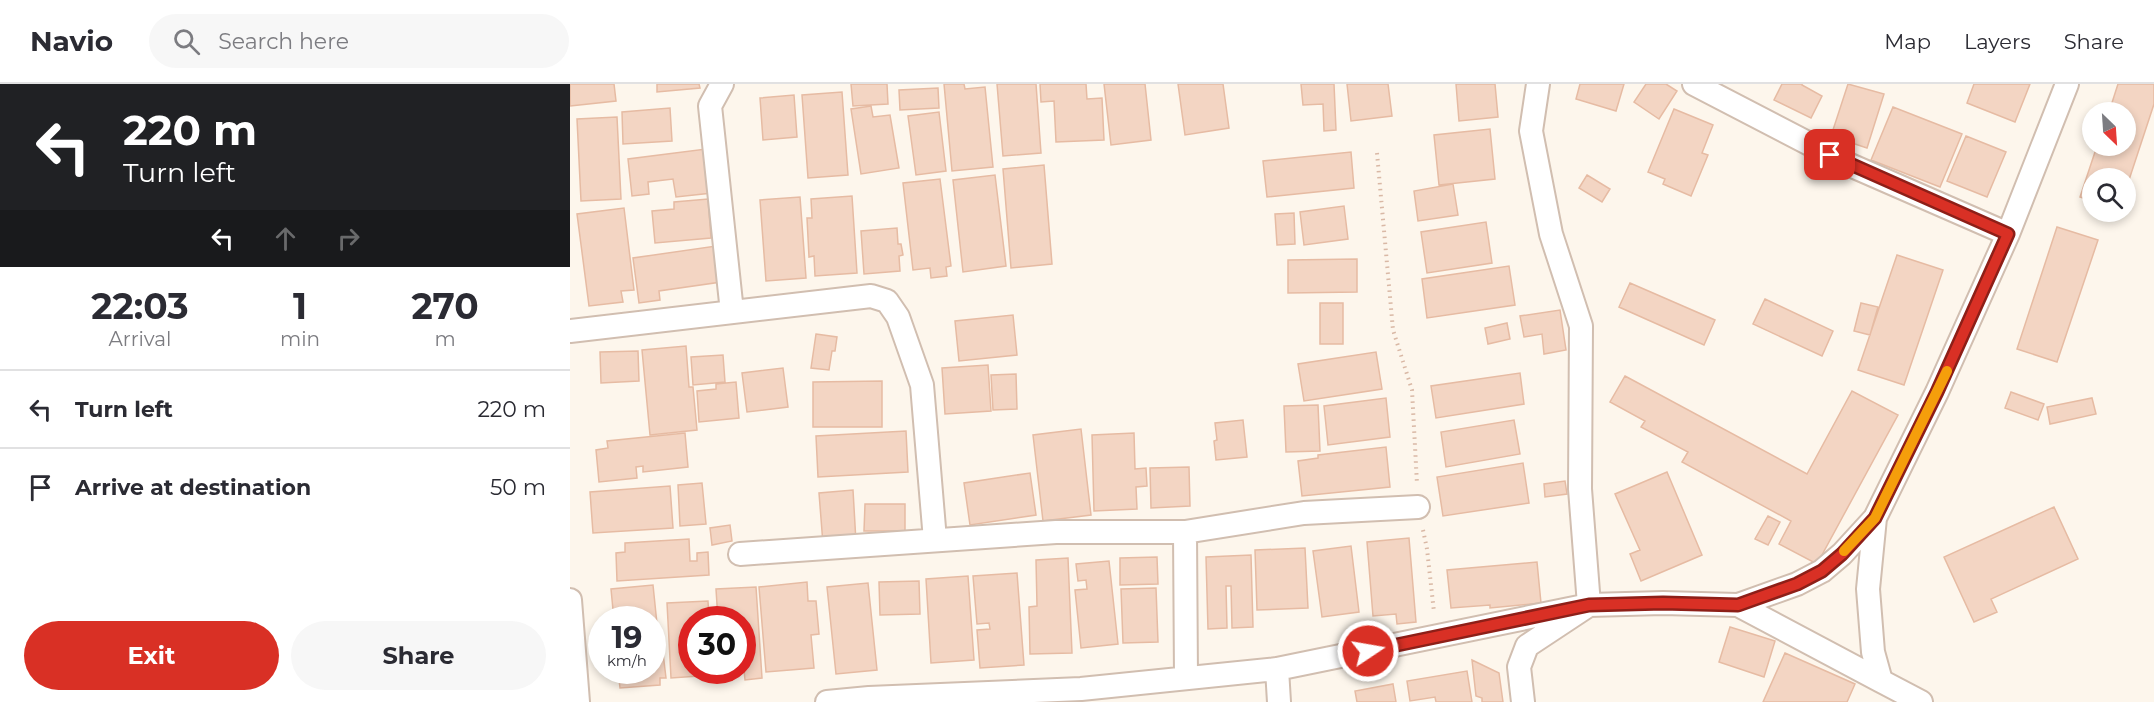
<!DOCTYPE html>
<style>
:root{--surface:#fff;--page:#f7f7f7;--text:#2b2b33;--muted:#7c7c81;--line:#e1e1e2;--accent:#d93025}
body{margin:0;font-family:Montserrat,sans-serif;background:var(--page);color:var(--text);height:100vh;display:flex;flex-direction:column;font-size:22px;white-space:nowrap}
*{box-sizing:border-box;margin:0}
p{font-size:20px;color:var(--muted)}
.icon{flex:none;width:33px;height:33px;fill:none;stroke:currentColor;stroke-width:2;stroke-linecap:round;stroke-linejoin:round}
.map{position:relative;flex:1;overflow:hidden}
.details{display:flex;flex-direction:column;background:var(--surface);width:570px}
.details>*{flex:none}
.top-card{background:#202124;color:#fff;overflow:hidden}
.needle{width:39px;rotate:155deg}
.controls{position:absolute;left:1512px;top:18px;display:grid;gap:12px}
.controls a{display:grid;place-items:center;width:54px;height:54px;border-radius:50%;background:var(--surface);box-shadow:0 3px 9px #0003;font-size:30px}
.speed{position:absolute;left:18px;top:522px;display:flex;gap:12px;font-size:30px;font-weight:700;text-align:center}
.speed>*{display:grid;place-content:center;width:78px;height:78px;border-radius:50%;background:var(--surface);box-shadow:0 3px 9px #0003;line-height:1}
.speed small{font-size:15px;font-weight:400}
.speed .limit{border:9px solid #d22;background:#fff;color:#111}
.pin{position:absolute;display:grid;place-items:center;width:51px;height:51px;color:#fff;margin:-26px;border-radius:12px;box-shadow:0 3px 9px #0006}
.me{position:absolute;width:66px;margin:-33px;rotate:78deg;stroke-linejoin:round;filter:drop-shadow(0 0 4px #0008)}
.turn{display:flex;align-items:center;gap:21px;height:126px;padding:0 24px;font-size:27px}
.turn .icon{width:78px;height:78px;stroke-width:2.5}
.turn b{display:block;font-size:42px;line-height:51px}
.lanes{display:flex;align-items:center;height:57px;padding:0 24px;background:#0003;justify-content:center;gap:30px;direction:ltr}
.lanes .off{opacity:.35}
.eta{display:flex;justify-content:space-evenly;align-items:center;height:102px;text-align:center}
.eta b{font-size:36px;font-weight:700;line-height:42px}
.button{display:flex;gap:12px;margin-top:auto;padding:12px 24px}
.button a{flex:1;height:69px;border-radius:36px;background:var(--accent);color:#fff;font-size:24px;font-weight:700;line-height:69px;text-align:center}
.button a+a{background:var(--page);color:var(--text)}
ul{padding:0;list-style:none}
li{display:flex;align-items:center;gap:18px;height:78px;padding:0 24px;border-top:2px solid var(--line)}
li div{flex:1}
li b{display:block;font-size:22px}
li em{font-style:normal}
header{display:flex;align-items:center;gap:36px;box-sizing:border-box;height:84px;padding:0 30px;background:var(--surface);border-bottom:2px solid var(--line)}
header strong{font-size:28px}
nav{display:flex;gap:33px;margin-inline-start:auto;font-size:21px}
.search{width:420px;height:54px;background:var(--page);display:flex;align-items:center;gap:15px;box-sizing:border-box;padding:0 21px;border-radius:33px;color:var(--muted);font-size:22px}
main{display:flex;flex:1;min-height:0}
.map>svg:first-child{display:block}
.building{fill:#f3d5c3;stroke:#e6bba3;stroke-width:1.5}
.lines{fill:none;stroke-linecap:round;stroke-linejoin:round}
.minor-casing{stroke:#d1beb0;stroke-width:26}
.path{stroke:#d9b8a5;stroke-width:4;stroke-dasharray:1.5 4.5;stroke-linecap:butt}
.minor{stroke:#fff;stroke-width:22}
.route-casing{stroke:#8d1f18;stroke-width:15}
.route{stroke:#d93025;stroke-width:10}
.slow{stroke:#f59e0b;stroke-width:10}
</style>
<header>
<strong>Navio</strong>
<div class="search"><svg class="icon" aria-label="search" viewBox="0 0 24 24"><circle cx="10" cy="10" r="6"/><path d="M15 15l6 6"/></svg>Search here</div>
<nav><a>Map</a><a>Layers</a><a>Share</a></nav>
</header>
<main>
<section class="details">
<div class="top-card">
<div class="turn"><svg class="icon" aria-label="left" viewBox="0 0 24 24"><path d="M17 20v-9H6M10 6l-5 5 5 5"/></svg><div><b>220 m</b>Turn left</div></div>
<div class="lanes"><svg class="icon" aria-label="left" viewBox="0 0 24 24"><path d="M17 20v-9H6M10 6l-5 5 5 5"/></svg><svg class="icon off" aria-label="ahead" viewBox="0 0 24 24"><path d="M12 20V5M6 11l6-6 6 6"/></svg><svg class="icon off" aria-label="right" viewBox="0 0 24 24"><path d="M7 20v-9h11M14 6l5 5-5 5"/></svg></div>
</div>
<div class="eta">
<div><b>22:03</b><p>Arrival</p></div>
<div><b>1</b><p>min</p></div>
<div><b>270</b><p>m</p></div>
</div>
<ul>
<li><svg class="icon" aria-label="left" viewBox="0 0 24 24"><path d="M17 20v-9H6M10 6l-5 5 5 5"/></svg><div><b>Turn left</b></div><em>220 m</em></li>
<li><svg class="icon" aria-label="arrive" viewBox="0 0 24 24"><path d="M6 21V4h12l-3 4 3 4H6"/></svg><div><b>Arrive at destination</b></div><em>50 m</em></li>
</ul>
<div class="button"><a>Exit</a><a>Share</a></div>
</section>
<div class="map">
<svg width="1584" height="618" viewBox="0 0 1584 618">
<rect width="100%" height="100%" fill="#fdf6ec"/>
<path class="building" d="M 0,0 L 44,0 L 46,17 L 0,22 Z
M 87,0 L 129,0 L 130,4 L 87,8 Z
M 281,0 L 317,0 L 318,20 L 283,22 Z
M 374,0 L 394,0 L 395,5 L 415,3 L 423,83 L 382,87 Z
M 427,0 L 466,0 L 471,69 L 433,72 Z
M 470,0 L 516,0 L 517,15 L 532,14 L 534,56 L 486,58 L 484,17 L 471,18 Z
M 534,0 L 575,0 L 581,56 L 541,61 Z
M 608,0 L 653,0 L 659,44 L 615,51 Z
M 731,0 L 764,0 L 766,46 L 754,47 L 753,20 L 733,21 Z
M 777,0 L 818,0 L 822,32 L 781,37 Z
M 886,0 L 925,0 L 928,33 L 889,37 Z
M 1010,0 L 1054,0 L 1046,27 L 1006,15 Z
M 1076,0 L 1096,0 L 1107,7 L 1089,35 L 1064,18 Z
M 1212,0 L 1232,0 L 1232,1 L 1252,12 L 1241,34 L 1204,16 Z
M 1278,0 L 1314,10 L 1297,64 L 1261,52 Z
M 1404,0 L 1460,0 L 1445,38 L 1397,19 Z
M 1548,0 L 1584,0 L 1584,20 L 1556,105 L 1556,94 L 1522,94 L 1522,117 L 1510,113 L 1527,62 L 1556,62 L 1556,28 L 1539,28 Z
M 368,4 L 369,24 L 330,26 L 329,6 Z
M 272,8 L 278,91 L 238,94 L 232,11 Z
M 224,11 L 227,53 L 193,56 L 190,14 Z
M 301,22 L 303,33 L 320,31 L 329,84 L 291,90 L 281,25 Z
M 1323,23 L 1392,50 L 1370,103 L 1301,76 Z
M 100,24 L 102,57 L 53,60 L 52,28 Z
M 1104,25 L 1143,41 L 1132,69 L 1138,71 L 1121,112 L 1093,100 L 1095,95 L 1078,88 Z
M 369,28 L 376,87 L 346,91 L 338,32 Z
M 47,33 L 51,115 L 11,117 L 7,35 Z
M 920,45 L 925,95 L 869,101 L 864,51 Z
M 1396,52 L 1436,68 L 1417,113 L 1377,97 Z
M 136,65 L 142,109 L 106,113 L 103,95 L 78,98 L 79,110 L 62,112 L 58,75 Z
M 781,68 L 784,104 L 697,113 L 693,77 Z
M 474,81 L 482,180 L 441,184 L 433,85 Z
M 425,91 L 436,182 L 393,188 L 383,96 Z
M 1017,91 L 1040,105 L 1032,118 L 1009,104 Z
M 370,95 L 381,182 L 376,183 L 377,192 L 361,194 L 360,184 L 343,186 L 333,99 Z
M 883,100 L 888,131 L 848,137 L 844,107 Z
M 282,112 L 287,189 L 245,192 L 244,172 L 239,173 L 237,134 L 242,134 L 241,115 Z
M 230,113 L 236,194 L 196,197 L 190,116 Z
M 138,115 L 141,154 L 85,159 L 82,127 L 104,125 L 104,118 Z
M 774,122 L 778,155 L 734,161 L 730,128 Z
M 54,124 L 64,206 L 51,207 L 53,218 L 19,222 L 7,130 Z
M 724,129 L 725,160 L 707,161 L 705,130 Z
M 916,138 L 922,179 L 857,189 L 851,148 Z
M 1487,143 L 1528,156 L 1487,278 L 1447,265 Z
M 327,144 L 328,160 L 331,160 L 333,171 L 329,172 L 330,187 L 294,190 L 291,147 Z
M 146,162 L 151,198 L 89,207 L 90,216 L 69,219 L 63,174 Z
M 1327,171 L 1373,186 L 1334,301 L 1288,286 Z
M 787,175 L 787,208 L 718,209 L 718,176 Z
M 939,182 L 945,221 L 857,234 L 852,195 Z
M 1060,199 L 1145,236 L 1134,261 L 1049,223 Z
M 1195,215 L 1263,247 L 1252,272 L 1183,240 Z
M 750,219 L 773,219 L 773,260 L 750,260 Z
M 1291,219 L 1308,223 L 1300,251 L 1284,247 Z
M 990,226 L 996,266 L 974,270 L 972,250 L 954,253 L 950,232 Z
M 443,231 L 447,271 L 389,277 L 385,237 Z
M 937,239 L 940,255 L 918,260 L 915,244 Z
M 246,250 L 267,253 L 265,267 L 262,267 L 259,286 L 241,284 Z
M 116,262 L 119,303 L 123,303 L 127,346 L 80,351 L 72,266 Z
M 68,267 L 69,297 L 31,299 L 30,268 Z
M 806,268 L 812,305 L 734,317 L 728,280 Z
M 153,271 L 155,298 L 123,301 L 121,273 Z
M 418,281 L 421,327 L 375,330 L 372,284 Z
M 213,284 L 218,323 L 177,328 L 172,289 Z
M 950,289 L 954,320 L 866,334 L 861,302 Z
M 446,290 L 447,325 L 423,326 L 421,291 Z
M 1055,292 L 1237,390 L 1282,307 L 1328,331 L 1247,480 L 1209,460 L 1221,437 L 1112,378 L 1118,368 L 1071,343 L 1075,337 L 1040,318 Z
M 312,297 L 312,343 L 243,343 L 243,298 Z
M 166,298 L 169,334 L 129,338 L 127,307 L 146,305 L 146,300 Z
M 1441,308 L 1474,320 L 1468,336 L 1435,324 Z
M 816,314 L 820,353 L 758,361 L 754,322 Z
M 1522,314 L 1526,330 L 1480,340 L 1477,323 Z
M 748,321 L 750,367 L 716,368 L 714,322 Z
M 673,336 L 677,373 L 646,376 L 644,357 L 647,356 L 645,339 Z
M 944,336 L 950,370 L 876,383 L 871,348 Z
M 511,345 L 521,431 L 473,437 L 463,351 Z
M 336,347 L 338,388 L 248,393 L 246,352 Z
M 115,349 L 118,383 L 73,388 L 73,382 L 66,383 L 67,394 L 29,398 L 26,366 L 38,364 L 37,357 Z
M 564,349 L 565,385 L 576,384 L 577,402 L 566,403 L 567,425 L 524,427 L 522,351 Z
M 816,363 L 820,403 L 732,412 L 728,377 L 748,374 L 748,371 Z
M 953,379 L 959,419 L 873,432 L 867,393 Z
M 619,383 L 620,422 L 581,424 L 580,384 Z
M 1097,388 L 1132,471 L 1071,497 L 1060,470 L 1070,466 L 1045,410 Z
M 460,389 L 466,431 L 400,441 L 394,399 Z
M 995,397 L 997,410 L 975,413 L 974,400 Z
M 132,399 L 136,440 L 110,442 L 108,401 Z
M 100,402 L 103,444 L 23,449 L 20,408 Z
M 283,406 L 286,458 L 253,460 L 249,409 Z
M 295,420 L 335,420 L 335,447 L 294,447 Z
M 1484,423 L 1508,475 L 1421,515 L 1427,528 L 1404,538 L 1374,473 Z
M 1198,432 L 1210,438 L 1198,461 L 1185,455 Z
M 160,441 L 162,457 L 142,461 L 140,444 Z
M 839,454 L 846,538 L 827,540 L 826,530 L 803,532 L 797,458 Z
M 119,455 L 120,477 L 127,477 L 127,469 L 138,468 L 139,491 L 47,497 L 46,469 L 55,468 L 55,459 Z
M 781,462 L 789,528 L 752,533 L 743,467 Z
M 735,464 L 738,524 L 687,526 L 685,466 Z
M 681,471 L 683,543 L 662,544 L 661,502 L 656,502 L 657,544 L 638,545 L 636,473 Z
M 587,473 L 588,500 L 550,501 L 550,474 Z
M 498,474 L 502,569 L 460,570 L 459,523 L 467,522 L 466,476 Z
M 539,477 L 548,560 L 511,564 L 505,506 L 517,505 L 516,496 L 508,497 L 506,480 Z
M 967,478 L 971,519 L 920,524 L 920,521 L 881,524 L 877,486 Z
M 447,489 L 454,581 L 410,584 L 407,546 L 420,545 L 419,539 L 407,540 L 403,492 Z
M 398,492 L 404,576 L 361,579 L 356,495 Z
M 349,497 L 350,530 L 310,531 L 309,498 Z
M 237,498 L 238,517 L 246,517 L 249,550 L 241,551 L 244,584 L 196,588 L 189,503 Z
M 298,499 L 307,586 L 266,590 L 257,503 Z
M 83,501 L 90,569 L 93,569 L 96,594 L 90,594 L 90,601 L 50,604 L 48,586 L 82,586 L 82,536 L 44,536 L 41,505 Z
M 186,503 L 192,594 L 175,596 L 174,586 L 172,586 L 172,536 L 148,536 L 146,505 Z
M 586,504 L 588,558 L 553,559 L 551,505 Z
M 138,517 L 139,536 L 122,536 L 122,586 L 142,586 L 143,591 L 101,594 L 97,519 Z
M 1160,543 L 1205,557 L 1194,593 L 1149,578 Z
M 1215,569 L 1285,600 L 1277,618 L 1193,618 Z
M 902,576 L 929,589 L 933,618 L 912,618 L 912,614 L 906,612 Z
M 146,586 L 171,586 L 161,587 L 162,596 L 147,597 Z
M 897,587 L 902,618 L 866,618 L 865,613 L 840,617 L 837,597 Z
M 823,600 L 826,618 L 787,618 L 785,607 Z"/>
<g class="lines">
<g class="minor-casing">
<path id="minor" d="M 152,0 L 140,22 L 162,228
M 1124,0 L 1280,81 L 1438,150
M 0,247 L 301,212 L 317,217 L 328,233 L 352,301 L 365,456
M 615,448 L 616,594
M 170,470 L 486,448 L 615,448 L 734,429 L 848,423
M 0,516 L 8,618
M 1168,521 L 1311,597
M 707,585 L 709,618
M 257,618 L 299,614 L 511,605 L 707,585 L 1019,521 L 1093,519 L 1168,521 L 1227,500 L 1252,487 L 1272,470 L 1305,434
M 953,618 L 949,583 L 957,562 L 1019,521 L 1010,405 L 1011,242 L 981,150 L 961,47 L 968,0
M 1351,618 L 1311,597 L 1303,568 L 1298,505 L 1305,434 L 1367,308 L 1438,150 L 1497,0"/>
</g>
<path class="path" d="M 807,69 L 823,246 L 842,306 L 847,400
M 853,446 L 857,465 L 864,528"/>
<use href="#minor" class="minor"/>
</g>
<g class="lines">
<g class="route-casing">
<path id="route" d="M 798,567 L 1019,521 L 1093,519 L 1168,521 L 1227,500 L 1252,487 L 1272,470 L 1305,434 L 1367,308 L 1438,150 L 1260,71"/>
</g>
<use href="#route" class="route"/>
<path class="slow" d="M 1274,467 L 1305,434 L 1377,287"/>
</g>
</svg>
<div class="controls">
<a><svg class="needle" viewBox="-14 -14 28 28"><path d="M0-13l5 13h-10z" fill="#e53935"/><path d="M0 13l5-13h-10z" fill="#7c7c81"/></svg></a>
<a><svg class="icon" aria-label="search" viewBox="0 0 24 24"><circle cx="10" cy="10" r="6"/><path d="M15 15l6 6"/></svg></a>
</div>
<div class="speed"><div>19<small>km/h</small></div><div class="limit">30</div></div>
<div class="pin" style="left:1260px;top:71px;background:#d93025"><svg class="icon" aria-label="arrive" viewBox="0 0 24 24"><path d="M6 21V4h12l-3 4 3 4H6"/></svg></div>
<svg class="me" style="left:798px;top:567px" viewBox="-20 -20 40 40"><circle r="17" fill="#d93025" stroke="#fff" stroke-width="3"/><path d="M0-11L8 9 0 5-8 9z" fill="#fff"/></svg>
</div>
</main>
